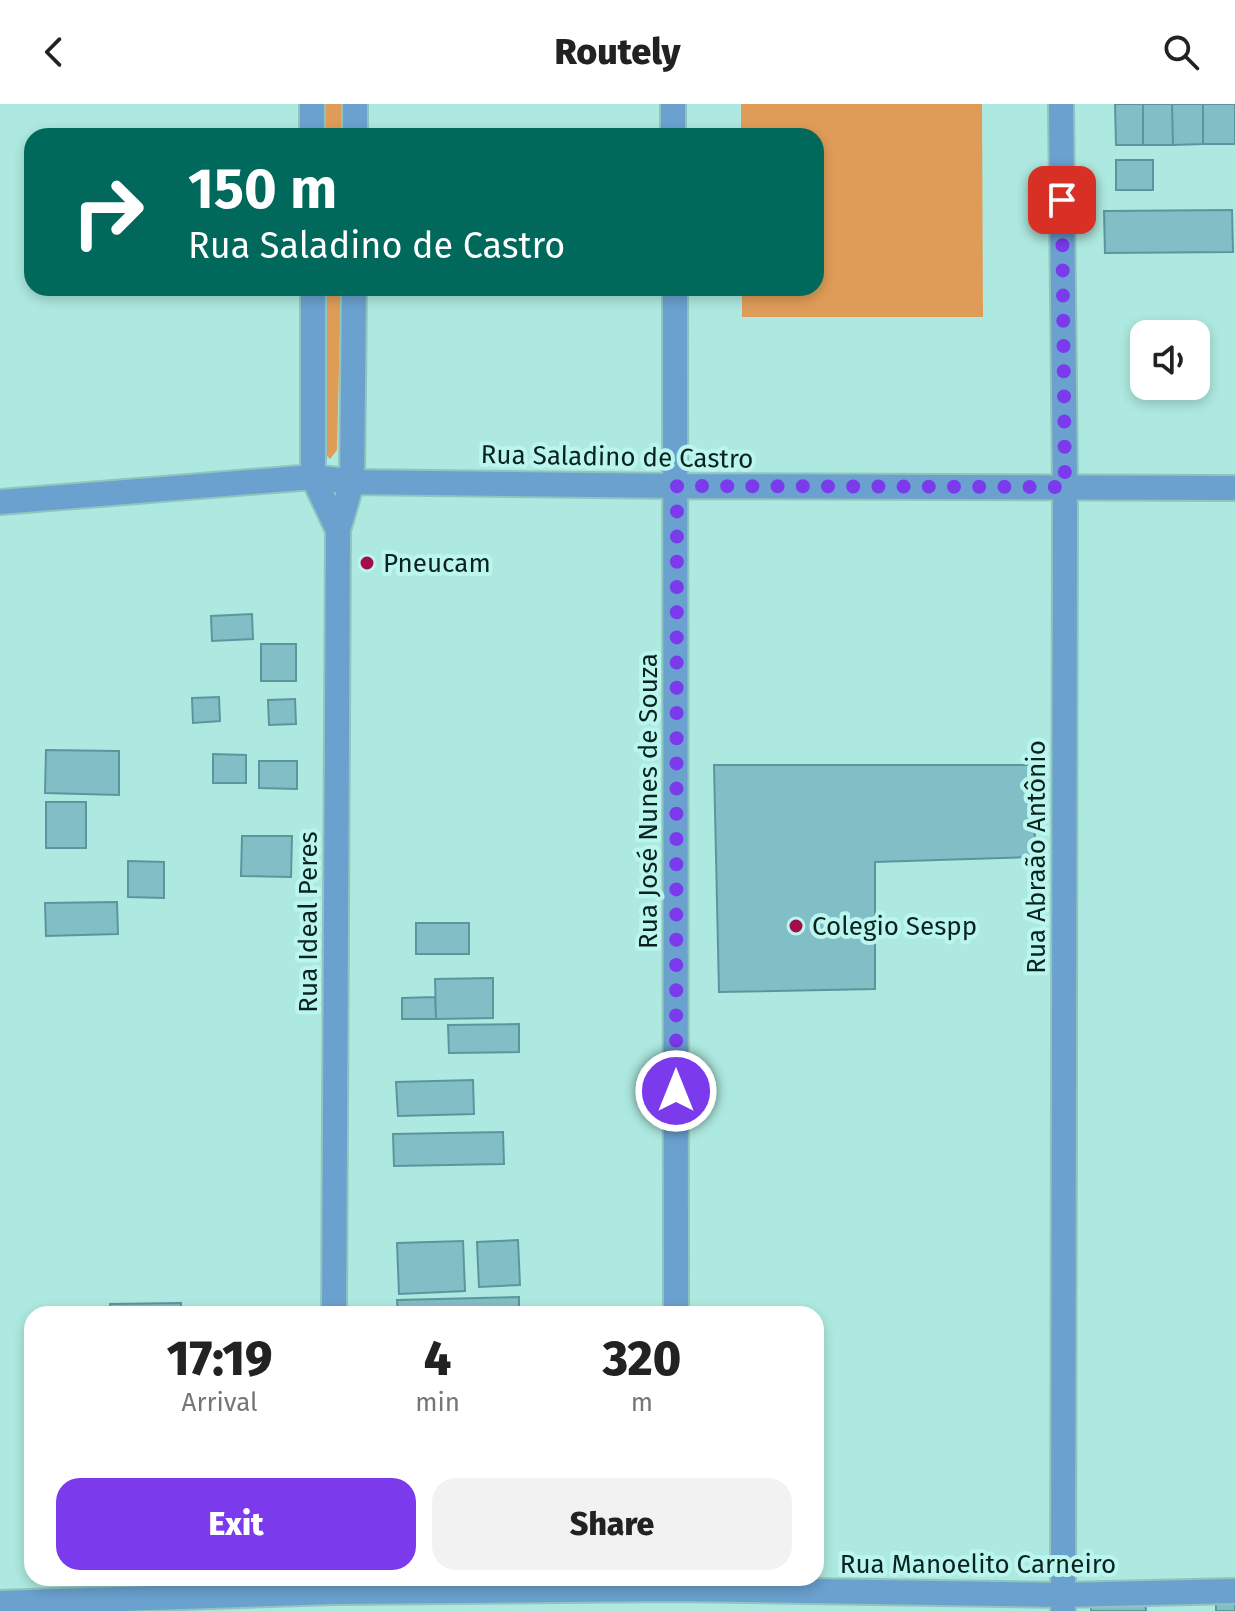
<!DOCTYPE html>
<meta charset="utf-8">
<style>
:root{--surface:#fff;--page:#f2f2f2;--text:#222;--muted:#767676;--accent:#7c3aed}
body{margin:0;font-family:"Fira Sans",sans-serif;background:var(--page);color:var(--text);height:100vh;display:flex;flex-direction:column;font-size:30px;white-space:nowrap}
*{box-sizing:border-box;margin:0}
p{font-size:26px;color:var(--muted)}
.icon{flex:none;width:44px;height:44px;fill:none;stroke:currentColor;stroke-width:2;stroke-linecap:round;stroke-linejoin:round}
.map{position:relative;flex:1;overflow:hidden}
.panel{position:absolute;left:24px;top:1202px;width:800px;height:280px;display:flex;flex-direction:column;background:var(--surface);border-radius:24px;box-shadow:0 4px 12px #0003}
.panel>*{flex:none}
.banner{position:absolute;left:24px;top:24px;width:800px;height:168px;border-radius:24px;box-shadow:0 4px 12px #0003;background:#00695c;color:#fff;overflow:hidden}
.fabs{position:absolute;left:1130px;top:216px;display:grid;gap:16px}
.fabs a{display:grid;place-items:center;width:80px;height:80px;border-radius:16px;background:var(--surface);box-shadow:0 4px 12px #0003;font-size:40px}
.pin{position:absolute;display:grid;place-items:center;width:68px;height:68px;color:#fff;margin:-34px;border-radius:16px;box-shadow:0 4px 12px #0006}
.me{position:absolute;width:88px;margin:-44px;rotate:0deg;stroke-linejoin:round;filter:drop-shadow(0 0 6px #0008)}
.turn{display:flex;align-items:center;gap:28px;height:168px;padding:0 32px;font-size:36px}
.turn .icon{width:104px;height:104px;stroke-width:2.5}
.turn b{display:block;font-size:56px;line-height:68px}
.eta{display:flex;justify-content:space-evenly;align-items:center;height:136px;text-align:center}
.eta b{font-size:48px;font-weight:800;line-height:56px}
.button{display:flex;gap:16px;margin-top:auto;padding:16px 32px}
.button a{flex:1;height:92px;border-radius:24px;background:var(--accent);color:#fff;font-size:32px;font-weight:800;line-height:92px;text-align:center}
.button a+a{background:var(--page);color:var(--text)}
header{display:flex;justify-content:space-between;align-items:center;height:104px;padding:0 32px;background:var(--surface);font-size:36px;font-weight:800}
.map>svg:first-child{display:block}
.green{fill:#df9c58}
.building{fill:#82bec5;stroke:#5b969d;stroke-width:2}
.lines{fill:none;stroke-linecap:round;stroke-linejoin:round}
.minor-casing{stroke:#90c5bd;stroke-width:28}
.minor{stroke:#6aa1cf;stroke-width:24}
.route{stroke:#7c3aed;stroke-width:14;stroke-dasharray:0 25.2}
.poi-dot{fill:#a30d4c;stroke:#baf6ed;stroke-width:3}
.labels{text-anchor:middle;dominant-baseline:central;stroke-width:8;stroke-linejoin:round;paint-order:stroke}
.street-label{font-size:26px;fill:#0a2320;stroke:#baf6ed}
.poi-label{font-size:26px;fill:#0a2320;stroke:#baf6ed;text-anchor:start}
</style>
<header><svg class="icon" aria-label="back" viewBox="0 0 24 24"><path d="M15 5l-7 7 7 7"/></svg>Routely<svg class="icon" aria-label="search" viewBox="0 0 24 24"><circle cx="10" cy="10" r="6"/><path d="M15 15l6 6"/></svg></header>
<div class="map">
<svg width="1235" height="1507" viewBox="0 0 1235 1507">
<rect width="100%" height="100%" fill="#ade9e0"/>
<path class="green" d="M 319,0 L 346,0 L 345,32 L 320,32 Z
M 741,0 L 982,0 L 983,213 L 742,213 L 742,184 L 816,184 L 816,32 L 741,32 Z
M 320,184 L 341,184 L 337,346 L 330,355 L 321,346 Z"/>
<path class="building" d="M 1115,0 L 1143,0 L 1143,41 L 1116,41 Z
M 1143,0 L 1172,0 L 1173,41 L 1143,41 Z
M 1172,0 L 1203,0 L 1203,40 L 1173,41 Z
M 1203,0 L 1235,0 L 1235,40 L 1203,40 Z
M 1116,56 L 1153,56 L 1153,86 L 1116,86 Z
M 1232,106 L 1233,148 L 1105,149 L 1104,107 Z
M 252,510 L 253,535 L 212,537 L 211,512 Z
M 261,540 L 296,540 L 296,577 L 261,577 Z
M 219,593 L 220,617 L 193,619 L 192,594 Z
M 295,595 L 296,620 L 269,621 L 268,596 Z
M 46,646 L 119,647 L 119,691 L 45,689 Z
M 213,650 L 246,651 L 246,679 L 213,679 Z
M 259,657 L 297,657 L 297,685 L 259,684 Z
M 714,661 L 1037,661 L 1034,753 L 875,758 L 875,885 L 719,888 Z
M 46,698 L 86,698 L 86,744 L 46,744 Z
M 242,732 L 292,732 L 291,773 L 241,772 Z
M 128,757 L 164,758 L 164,794 L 128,793 Z
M 117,798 L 118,830 L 46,832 L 45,799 Z
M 416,819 L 469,819 L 469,850 L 416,850 Z
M 493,874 L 493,914 L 436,915 L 435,875 Z
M 435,893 L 436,915 L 402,915 L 402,894 Z
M 519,920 L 519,948 L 449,949 L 448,921 Z
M 473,976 L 474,1010 L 398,1012 L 396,978 Z
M 503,1028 L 504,1060 L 394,1062 L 393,1030 Z
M 518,1136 L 520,1181 L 479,1183 L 477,1138 Z
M 463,1137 L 465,1187 L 399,1190 L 397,1139 Z
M 519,1193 L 519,1210 L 398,1210 L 397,1196 Z
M 181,1199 L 181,1210 L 110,1210 L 110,1200 Z
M 1145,1496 L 1146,1507 L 1091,1507 L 1091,1499 Z
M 1216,1500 L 1235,1500 L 1235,1507 L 1216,1507 Z"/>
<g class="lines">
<g class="minor-casing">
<path id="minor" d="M 312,0 L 312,32
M 673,0 L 673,32
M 1061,0 L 1065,383 L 1063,1507
M 355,32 L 355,0
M 313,184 L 313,373 L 338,426
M 675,184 L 676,1210
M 0,398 L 313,373 L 352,378 L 677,382 L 1235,384
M 334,1210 L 338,426 L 352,378 L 354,184
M 0,1499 L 333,1488 L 676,1485 L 1063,1491 L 1235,1487"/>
</g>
<use href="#minor" class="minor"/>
</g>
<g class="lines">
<path class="route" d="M 676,987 L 677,382 L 1065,383 L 1062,96"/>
</g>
<g class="poi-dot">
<circle cx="367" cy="459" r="8"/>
<circle cx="796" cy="822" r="8"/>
</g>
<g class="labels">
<g class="street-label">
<text transform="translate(617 353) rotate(1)">Rua Saladino de Castro</text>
<text transform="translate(648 697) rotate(-90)">Rua José Nunes de Souza</text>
<text transform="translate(1036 753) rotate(-90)">Rua Abraão Antônio</text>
<text transform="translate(308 818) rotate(-90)">Rua Ideal Peres</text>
<text x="978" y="1460">Rua Manoelito Carneiro</text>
</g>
<g class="poi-label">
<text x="383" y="459">Pneucam</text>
<text x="812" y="822">Colegio Sespp</text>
</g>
</g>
</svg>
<div class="fabs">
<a><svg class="icon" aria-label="sound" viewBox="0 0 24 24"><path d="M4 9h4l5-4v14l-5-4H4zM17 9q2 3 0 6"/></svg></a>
</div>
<div class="pin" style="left:1062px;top:96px;background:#d93025"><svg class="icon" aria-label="arrive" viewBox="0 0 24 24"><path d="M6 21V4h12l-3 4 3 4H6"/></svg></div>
<svg class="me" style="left:676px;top:987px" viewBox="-20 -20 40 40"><circle r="17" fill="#7c3aed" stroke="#fff" stroke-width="3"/><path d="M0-11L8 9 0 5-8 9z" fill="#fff"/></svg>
<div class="banner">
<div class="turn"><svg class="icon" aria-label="right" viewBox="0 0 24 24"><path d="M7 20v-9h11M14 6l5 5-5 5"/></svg><div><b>150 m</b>Rua Saladino de Castro</div></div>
</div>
<section class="panel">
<div class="eta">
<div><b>17:19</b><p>Arrival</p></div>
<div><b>4</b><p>min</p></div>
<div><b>320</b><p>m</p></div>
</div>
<div class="button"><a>Exit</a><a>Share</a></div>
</section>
</div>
